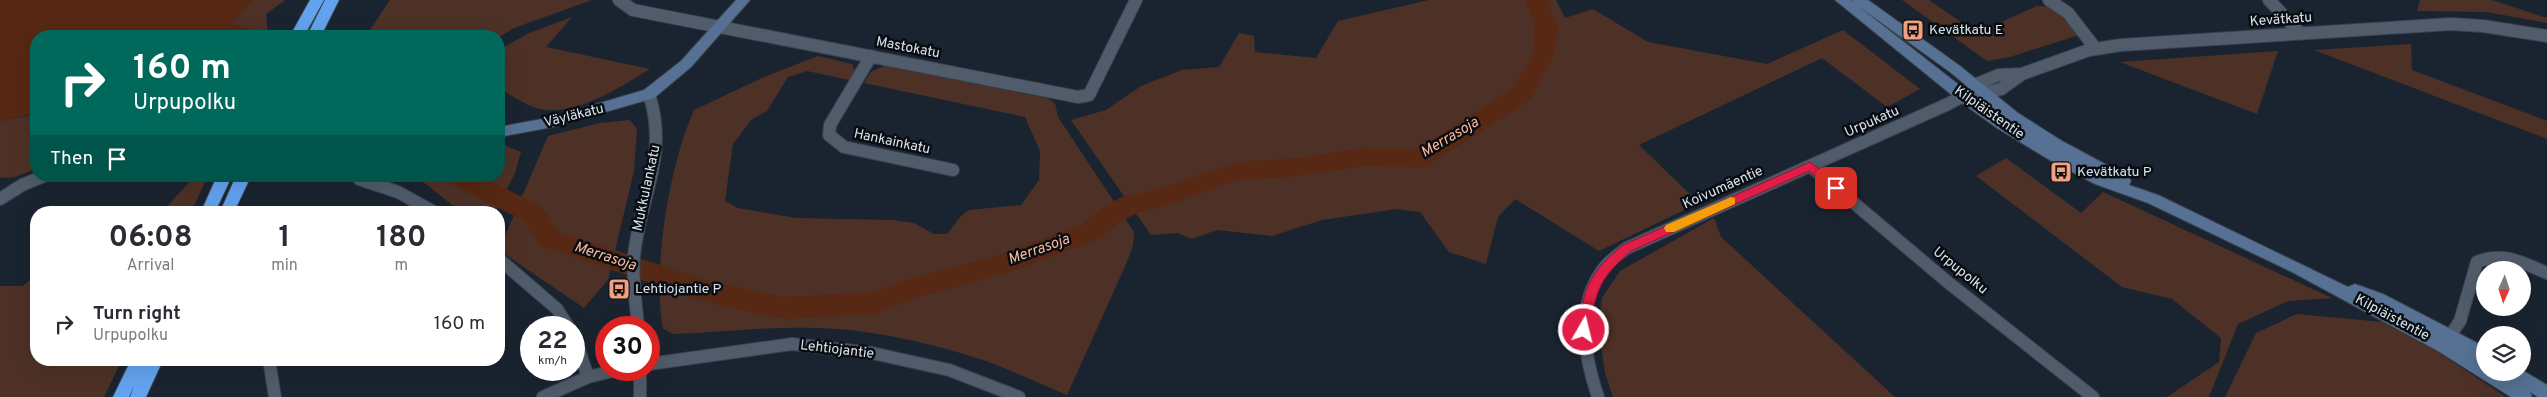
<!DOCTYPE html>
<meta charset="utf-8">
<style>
:root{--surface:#fff;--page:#f7f7f7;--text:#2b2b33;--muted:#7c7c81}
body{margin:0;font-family:Overpass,sans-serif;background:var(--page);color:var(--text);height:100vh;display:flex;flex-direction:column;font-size:19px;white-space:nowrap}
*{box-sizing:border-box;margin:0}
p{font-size:16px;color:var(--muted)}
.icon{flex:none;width:28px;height:28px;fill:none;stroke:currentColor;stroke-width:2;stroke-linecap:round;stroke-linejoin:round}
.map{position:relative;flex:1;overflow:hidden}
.drawer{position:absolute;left:30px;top:206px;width:475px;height:160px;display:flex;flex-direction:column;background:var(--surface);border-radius:20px;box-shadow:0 5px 20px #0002}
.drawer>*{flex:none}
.hud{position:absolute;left:30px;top:30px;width:475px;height:152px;border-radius:20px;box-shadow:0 5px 20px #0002;background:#00695c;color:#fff;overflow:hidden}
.needle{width:32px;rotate:183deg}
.tools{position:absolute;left:2476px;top:261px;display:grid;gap:10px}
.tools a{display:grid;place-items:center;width:55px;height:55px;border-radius:50%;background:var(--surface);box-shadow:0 5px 20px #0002;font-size:25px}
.speed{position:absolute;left:520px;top:316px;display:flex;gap:10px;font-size:25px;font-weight:700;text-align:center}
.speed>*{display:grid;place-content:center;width:65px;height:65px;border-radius:50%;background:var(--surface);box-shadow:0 5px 20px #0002;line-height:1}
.speed small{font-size:12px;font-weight:400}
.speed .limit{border:8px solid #d22;background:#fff;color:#111}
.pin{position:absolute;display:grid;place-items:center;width:42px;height:42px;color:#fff;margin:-21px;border-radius:10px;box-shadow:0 2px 8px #0006}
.me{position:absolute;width:55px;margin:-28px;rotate:8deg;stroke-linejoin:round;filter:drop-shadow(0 0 4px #0008)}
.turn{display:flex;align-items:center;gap:18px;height:105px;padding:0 20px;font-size:22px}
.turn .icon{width:65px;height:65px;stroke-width:2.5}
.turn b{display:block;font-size:35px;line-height:42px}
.then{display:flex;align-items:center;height:48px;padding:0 20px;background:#0003;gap:10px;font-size:19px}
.eta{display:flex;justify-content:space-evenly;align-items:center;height:85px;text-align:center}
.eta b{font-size:30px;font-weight:700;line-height:35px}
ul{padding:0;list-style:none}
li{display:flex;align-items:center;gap:15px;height:65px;padding:0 20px}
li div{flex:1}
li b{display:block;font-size:19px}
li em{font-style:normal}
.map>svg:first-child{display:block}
.green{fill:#4e3126}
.water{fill:#572813}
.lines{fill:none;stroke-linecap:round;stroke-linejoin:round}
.river{fill:#572813;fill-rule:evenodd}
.street-casing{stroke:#38404b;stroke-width:14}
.secondary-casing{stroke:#38404b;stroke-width:2}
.highway-casing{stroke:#38404b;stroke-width:2}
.street{stroke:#505c6b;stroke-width:12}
.secondary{fill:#567193;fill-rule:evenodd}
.highway{fill:#63a2ef;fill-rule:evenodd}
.route{fill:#e11d48;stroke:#92132f}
.slow{fill:#f59e0b}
.labels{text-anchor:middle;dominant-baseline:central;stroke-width:5;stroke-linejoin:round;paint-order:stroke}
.street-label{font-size:14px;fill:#dbe2eb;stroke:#080d12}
.poi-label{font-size:14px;fill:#dbe2eb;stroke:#080d12;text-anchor:start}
.water-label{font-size:15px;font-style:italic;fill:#fbb99e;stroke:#080d12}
</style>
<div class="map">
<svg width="2547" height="397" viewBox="0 0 2547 397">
<rect width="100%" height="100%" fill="#1a2430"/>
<path class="green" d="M 253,0 L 285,0 L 266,14 L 268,36 L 210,36 L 239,15 Z
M 390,0 L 592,0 L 514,28 L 499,37 L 366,36 Z
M 1429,0 L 1556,0 L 1565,18 L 1593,9 L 1648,42 L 1767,64 L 1843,30 L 1920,89 L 1887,107 L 1822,58 L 1639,145 L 1699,203 L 1599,251 L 1515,199 L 1498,217 L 1486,264 L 1449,252 L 1420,212 L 1397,209 L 1322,220 L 1272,236 L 1217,230 L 1192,239 L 1178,233 L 1151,235 L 1071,120 L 1106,110 L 1141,86 L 1182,70 L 1219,67 L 1239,33 L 1254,36 L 1255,52 L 1316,58 L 1338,21 Z
M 1902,0 L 1929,0 L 1977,33 L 2037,6 L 2052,7 L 2079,35 L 2010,57 L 1987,61 Z
M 2420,0 L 2492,0 L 2547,18 L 2547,23 L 2486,12 L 2417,11 Z
M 572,17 L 546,47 L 650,69 C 620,87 573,119 536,108 C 524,104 511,95 499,88 L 499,50 L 527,34 Z
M 2411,44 L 2412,70 L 2547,121 L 2547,139 L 2314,50 Z
M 2278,51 L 2257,114 L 2120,62 Z
M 818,56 L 852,64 L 855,71 L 849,80 L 807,71 L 788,77 L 767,111 L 751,120 L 733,144 L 725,201 L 738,208 L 796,218 L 892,220 L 914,223 L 934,234 L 947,234 L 961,216 L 969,210 L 1021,205 L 1039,180 L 1040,151 L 1025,117 L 864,83 L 871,72 L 884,66 L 1047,98 L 1055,103 L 1058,117 L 1134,232 L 1133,245 L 1127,262 L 1067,395 C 1040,384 1013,371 986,361 C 931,343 872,329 814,328 C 767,326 720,333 673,334 L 663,329 C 652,269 669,166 694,110 L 764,77 Z
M 36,114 L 36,162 L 34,162 L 33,170 L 15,177 L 0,178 L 0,121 Z
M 630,120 L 637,129 L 634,171 L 608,280 L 584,308 L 499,250 L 548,136 L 600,123 Z
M 504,145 L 521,152 L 515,173 L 495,212 L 461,212 L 422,181 L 374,176 L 499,176 L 499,146 Z
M 2006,158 L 2081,213 L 2103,192 L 2332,298 L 2288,301 L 2238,324 L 2209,397 L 2167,397 L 2219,362 L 2221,338 L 2172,299 L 2122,287 L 1976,176 Z
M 195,176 L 208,176 L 191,212 L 162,212 Z
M 1714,218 L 1721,237 L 1895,397 L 1613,397 L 1605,373 L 1598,325 L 1602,298 L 1620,271 Z
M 36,276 L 36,360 L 122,360 L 104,397 L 0,397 L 0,286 L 22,286 Z
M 2297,314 L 2382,322 L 2438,352 L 2506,397 L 2225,397 L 2256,333 Z"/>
<path class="water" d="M 0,0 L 253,0 L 239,15 L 210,36 L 36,36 L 36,113 L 0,121 Z"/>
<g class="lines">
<path class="river" d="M 1525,0 L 1547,0 L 1557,25 L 1555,53 L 1530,100 L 1430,164 L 1421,167 L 1362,166 L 1299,176 L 1238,180 L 1166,206 L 1137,213 L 1120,222 L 1101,238 L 1015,270 L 907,301 L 875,314 L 784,319 L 709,303 L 541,246 L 524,221 L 450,183 L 447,176 L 481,176 L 542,207 L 559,232 L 709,281 L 784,297 L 873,292 L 901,281 L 1002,254 L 1083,224 L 1102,208 L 1122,197 L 1155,190 L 1237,162 L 1299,158 L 1362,148 L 1417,149 L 1513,88 L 1533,53 L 1535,25 Z
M 222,20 L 250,29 L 253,34 L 252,36 L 223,36 L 214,33 L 211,28 L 214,23 Z"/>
<g class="street-casing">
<path id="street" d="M 619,0 L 633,10 L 1078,97 L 1089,95 L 1136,0
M 2049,0 L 2068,13 L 2096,49
M 2269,0 L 2300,33
M 871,56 L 830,125 L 829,135 L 844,147 L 953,170
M 1975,95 L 2001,89 L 2022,74
M 1810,166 L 1950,284 L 2093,397
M 359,179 L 398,192 L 434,212
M 0,199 L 22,185 L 44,176
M 499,259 L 557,309 L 569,328
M 638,328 C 636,301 631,274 635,248 C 643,191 668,153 649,94
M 574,335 L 588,377
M 2444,345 L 2460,321 L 2477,262 C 2503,251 2523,263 2547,273
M 269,360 L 275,397
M 649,364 L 792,344 L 872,353 L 949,370 L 1019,397
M 640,370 L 640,397
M 543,397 L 588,377 L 617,370
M 1598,397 C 1584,355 1575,306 1604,268 C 1610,260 1619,254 1627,248 L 1948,104 L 1963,96 L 1974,85 L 1999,75 L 2022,74 L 2089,50 L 2121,45 L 2451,24 L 2483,26 L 2547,36"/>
</g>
<g class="secondary-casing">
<path id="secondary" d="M 736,0 L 750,0 L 691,67 L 654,98 L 553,127 L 499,137 L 499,127 L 553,117 L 644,90 L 681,61 Z
M 1835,0 L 1851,0 L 1854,3 L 1852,0 L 1868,0 L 1960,66 L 2018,113 L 2062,141 L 2129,177 L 2131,181 L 2129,185 L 2158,195 L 2348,287 L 2355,284 L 2383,294 L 2485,347 L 2485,362 L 2483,361 L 2485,362 L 2485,372 L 2501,372 L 2505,375 L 2504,372 L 2522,372 L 2522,370 L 2547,385 L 2547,397 L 2538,397 L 2530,392 L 2532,397 L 2511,397 L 2438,351 L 2292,272 L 2148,203 L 2095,184 L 2048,159 L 1997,128 L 1958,100 ZM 1858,6 L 1950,72 L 2013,124 L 1968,92 Z"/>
</g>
<g class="highway-casing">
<path id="highway" d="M 310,0 L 324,0 L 304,36 L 290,36 Z
M 325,0 L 339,0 L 321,36 L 307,36 Z
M 217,176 L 232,176 L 215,212 L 201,212 Z
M 236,176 L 251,176 L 234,212 L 220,212 Z
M 131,360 L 163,360 L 146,397 L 130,397 L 134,386 L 129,397 L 113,397 Z"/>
</g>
<use href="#street" class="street"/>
<use href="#secondary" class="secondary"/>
<use href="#highway" class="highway"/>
</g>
<path class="route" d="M 1810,162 L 1840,185 L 1840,191 L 1832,191 L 1809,171 L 1631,251 C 1599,279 1596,289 1590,330 L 1588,334 L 1580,334 L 1578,330 C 1584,287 1589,273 1623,245 Z"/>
<path class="slow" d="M 1731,197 L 1735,198 L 1735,204 L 1674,232 L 1666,232 L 1664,228 L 1666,225 Z"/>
<defs>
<g id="bus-square" transform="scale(1.125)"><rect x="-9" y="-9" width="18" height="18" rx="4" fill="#f2a07f" stroke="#080d12"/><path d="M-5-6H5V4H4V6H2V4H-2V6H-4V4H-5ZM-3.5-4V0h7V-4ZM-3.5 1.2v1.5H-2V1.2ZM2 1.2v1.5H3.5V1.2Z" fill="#111"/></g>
</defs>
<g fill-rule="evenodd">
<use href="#bus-square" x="1913" y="30"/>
<use href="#bus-square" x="2061" y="172"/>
<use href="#bus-square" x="619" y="289"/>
</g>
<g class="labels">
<g class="street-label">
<text transform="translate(2281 20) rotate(-4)">Kevätkatu</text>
<text transform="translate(908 48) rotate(11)">Mastokatu</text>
<text transform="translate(1989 113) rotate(35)">Kilpiäistentie</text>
<text transform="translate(574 116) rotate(-14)">Väyläkatu</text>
<text transform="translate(1872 122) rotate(-24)">Urpukatu</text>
<text transform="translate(892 142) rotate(12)">Hankainkatu</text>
<text transform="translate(647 188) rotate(-78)">Mukkulankatu</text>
<text transform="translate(1723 188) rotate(-24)">Koivumäentie</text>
<text transform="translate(1960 271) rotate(39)">Urpupolku</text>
<text transform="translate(2392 318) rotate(28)">Kilpiäistentie</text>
<text transform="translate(837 350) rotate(7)">Lehtiojantie</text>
</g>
<g class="poi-label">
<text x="1929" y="30">Kevätkatu E</text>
<text x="2077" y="172">Kevätkatu P</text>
<text x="635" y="289">Lehtiojantie P</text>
</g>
<g class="water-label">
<text transform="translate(1450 138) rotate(-31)">Merrasoja</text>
<text transform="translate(1039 250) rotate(-20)">Merrasoja</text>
<text transform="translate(605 257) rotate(18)">Merrasoja</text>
</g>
</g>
</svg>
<div class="tools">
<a><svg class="needle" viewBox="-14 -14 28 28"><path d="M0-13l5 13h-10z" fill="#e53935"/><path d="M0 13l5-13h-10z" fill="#7c7c81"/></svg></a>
<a><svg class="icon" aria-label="layers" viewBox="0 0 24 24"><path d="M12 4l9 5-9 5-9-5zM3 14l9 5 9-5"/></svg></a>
</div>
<div class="speed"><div>22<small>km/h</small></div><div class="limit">30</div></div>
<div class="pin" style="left:1836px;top:188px;background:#d93025"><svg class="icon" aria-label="arrive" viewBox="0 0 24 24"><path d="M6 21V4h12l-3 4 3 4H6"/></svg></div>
<svg class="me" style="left:1584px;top:330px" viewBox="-20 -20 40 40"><circle r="17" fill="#e11d48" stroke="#fff" stroke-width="3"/><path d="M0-11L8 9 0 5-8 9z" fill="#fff"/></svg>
<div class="hud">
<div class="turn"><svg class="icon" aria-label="right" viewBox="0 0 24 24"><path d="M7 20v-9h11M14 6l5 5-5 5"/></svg><div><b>160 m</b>Urpupolku</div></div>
<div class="then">Then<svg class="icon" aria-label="arrive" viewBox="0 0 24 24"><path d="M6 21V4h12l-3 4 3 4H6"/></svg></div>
</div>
<section class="drawer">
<div class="eta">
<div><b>06:08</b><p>Arrival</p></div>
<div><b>1</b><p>min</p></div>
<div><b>180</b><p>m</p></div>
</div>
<ul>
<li><svg class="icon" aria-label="right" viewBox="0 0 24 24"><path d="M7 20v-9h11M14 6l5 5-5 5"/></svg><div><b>Turn right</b><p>Urpupolku</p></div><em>160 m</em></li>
</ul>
</section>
</div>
